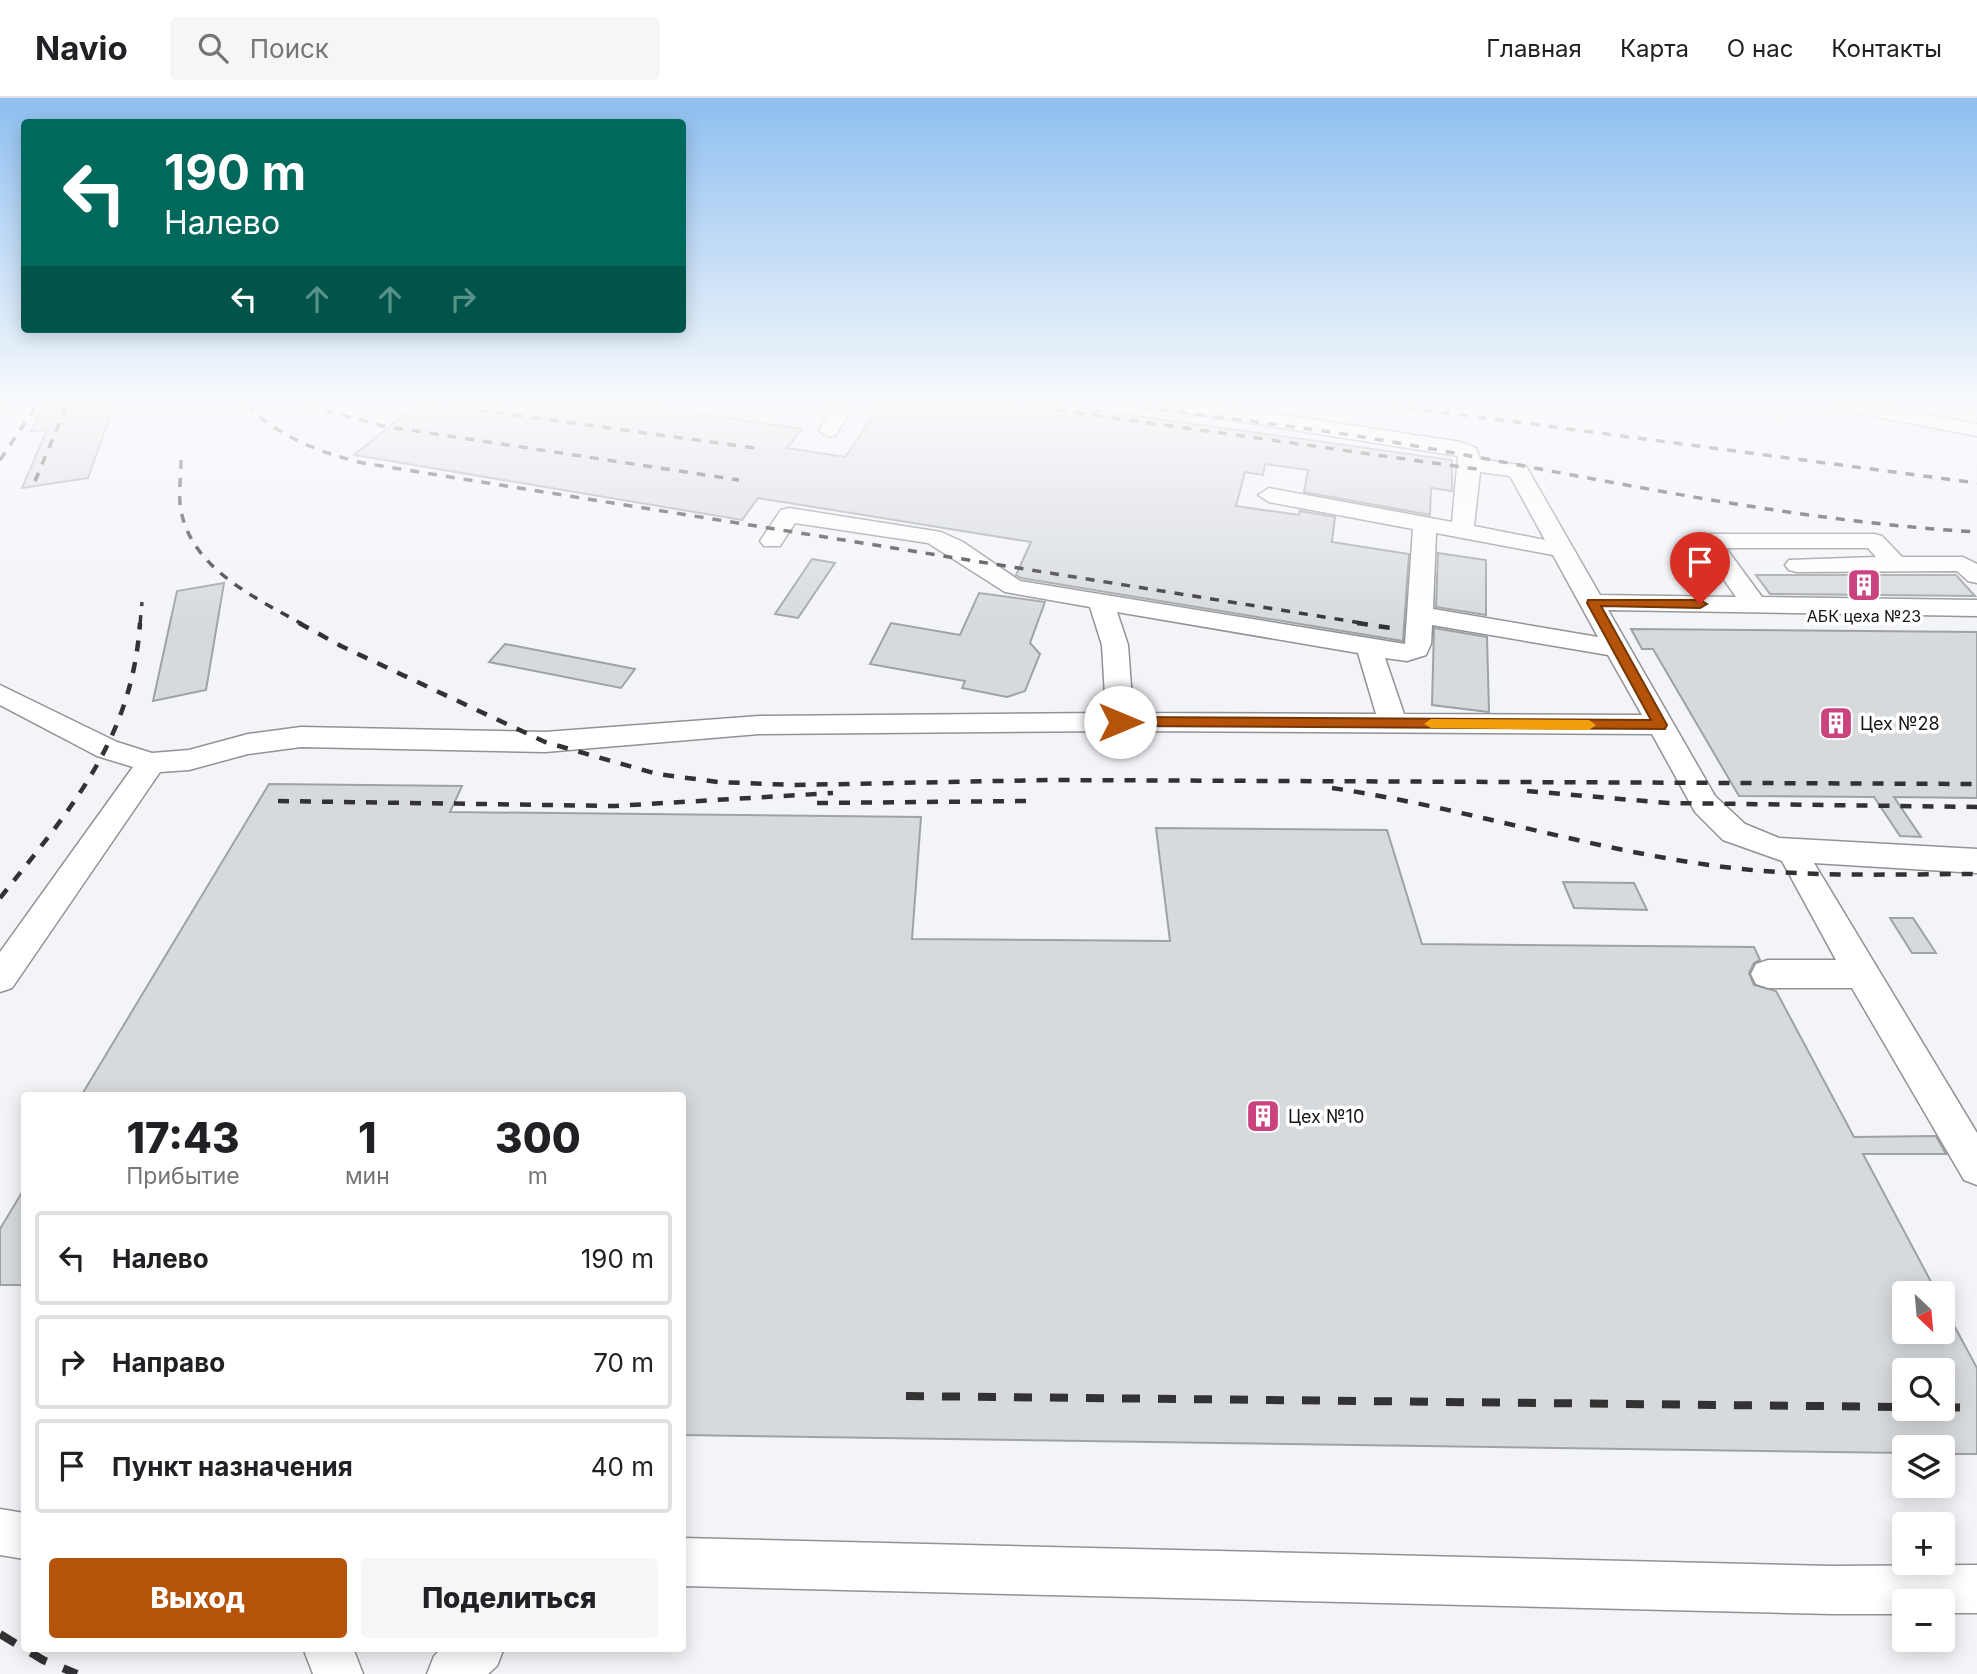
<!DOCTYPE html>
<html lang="ru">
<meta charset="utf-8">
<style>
:root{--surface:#fff;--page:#f6f6f6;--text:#202124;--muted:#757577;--line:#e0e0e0;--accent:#b45309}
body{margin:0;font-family:Inter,sans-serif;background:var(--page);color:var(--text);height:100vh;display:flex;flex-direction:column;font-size:26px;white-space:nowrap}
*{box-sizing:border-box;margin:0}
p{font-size:23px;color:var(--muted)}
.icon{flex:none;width:38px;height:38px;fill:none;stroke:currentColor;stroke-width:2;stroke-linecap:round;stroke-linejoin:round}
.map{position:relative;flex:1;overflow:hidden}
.sheet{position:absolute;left:21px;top:994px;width:665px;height:560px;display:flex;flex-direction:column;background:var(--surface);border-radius:7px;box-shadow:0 4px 18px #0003}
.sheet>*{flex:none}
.banner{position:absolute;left:21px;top:21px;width:665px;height:214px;border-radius:7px;box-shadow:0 4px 18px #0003;background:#00695c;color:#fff;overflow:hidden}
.needle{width:46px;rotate:154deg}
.tools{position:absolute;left:1892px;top:1183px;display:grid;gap:14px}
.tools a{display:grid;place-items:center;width:63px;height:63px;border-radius:7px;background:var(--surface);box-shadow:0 4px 18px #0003;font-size:35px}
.pin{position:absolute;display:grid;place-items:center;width:60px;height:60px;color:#fff;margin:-72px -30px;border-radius:50% 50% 50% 0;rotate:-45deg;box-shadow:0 0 7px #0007}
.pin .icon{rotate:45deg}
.me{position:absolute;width:77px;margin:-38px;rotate:90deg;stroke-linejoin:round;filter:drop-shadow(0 0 5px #0008)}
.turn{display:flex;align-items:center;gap:24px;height:147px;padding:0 28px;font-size:32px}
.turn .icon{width:91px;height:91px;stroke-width:2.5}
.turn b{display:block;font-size:49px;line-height:60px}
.lanes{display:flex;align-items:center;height:66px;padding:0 28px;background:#0003;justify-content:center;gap:35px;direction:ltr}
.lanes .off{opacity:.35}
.eta{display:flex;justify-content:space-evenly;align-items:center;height:119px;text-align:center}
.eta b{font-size:42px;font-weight:800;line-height:49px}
.cta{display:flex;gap:14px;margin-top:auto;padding:14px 28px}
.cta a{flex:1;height:80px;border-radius:7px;background:var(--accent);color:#fff;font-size:28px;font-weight:800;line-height:80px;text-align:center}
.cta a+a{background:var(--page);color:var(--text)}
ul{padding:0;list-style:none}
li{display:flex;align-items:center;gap:21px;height:94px;margin:0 14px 10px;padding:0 14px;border:4px solid var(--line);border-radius:7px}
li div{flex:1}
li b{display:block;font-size:26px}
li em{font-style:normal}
header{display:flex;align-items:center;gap:42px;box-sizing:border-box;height:98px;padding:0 35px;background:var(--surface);border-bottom:2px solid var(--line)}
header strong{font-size:33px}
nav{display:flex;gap:38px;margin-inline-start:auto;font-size:24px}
.search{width:490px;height:63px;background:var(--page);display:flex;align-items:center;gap:18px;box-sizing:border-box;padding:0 24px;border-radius:7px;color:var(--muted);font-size:26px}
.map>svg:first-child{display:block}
.building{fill:#d7dadd;stroke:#9fa2a5;stroke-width:2;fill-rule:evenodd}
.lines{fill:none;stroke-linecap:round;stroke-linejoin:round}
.minor-casing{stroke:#909295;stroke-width:3}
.minor{fill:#fff;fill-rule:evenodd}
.rail-far2{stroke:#323234;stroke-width:3.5;stroke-dasharray:9 9;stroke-linecap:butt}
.rail-far1{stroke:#323234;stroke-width:4.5;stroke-dasharray:11 11;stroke-linecap:butt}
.rail{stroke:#323234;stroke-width:8;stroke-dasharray:18 18;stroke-linecap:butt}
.route{fill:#b45309;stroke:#753606;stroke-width:2}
.slow{fill:#f59e0b}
.labels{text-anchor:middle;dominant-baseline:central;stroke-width:7;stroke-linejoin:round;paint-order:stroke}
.far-poi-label{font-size:16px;fill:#151517;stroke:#fff}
.poi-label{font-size:18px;fill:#151517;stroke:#fff;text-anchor:start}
</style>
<header>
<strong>Navio</strong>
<div class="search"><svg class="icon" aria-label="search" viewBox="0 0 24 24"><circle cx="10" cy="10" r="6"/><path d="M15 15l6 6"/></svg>Поиск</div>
<nav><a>Главная</a><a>Карта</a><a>О нас</a><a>Контакты</a></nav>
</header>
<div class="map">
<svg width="1977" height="1576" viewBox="0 0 1977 1576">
<rect width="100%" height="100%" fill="#f2f4f8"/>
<path class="building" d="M 43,307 L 114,307 L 88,380 L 22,390 L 47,332 L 31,334 Z
M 416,307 L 642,307 L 802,331 L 787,350 L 845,359 L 881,307 L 1058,307 L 1452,362 L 1452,393 L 1431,390 L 1430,417 L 1304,394 L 1308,372 L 1265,366 L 1263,377 L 1245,374 L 1236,408 L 1299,417 L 1300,413 L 1335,419 L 1332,444 L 1409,456 L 1403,543 L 1021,480 L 1016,477 L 1031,444 L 758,400 L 742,422 L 354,357 Z
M 1438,455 L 1486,462 L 1486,517 L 1436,509 Z
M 812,461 L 835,465 L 798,520 L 775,516 Z
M 1756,477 L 1956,477 L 1975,498 L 1770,496 Z
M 224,485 L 206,592 L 153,603 L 177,493 Z
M 979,495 L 1045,504 L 1030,545 L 1040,556 L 1025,593 L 1007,599 L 962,590 L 965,583 L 870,566 L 891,525 L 960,537 Z
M 1434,530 L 1487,539 L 1489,614 L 1432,607 Z
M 1631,531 L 1977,534 L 1977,700 L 1894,699 L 1921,739 L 1900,738 L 1874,699 L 1739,698 L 1653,551 L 1642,551 Z
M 505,546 L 635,571 L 621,590 L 489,564 Z
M 269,686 L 462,688 L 450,714 L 921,719 L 912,841 L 1170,843 L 1156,730 L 1387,732 L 1422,846 L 1754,849 L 1760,862 L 1754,865 L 1749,875 L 1754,887 L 1776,893 L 1854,1039 L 1936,1038 L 1946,1056 L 1863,1056 L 1937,1195 L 1904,1195 L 1904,1234 L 1942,1234 L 1942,1205 L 1977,1270 L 1977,1356 L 1942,1356 L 1942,1349 L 1904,1349 L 1904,1355 L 682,1337 L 682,998 L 81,998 ZM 1904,1272 L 1942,1272 L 1942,1311 L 1904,1311 Z
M 1563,784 L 1634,785 L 1647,812 L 1574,810 Z
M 1890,820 L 1913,820 L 1936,855 L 1912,855 Z
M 24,1091 L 24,1187 L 0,1187 L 0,1131 Z"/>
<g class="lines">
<g class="minor-casing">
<path id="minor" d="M 0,307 L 11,307 L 7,313 L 0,315 Z
M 833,307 L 853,307 L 836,337 L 829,339 L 819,333 Z
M 1164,307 L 1217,307 L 1461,344 L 1476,350 L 1480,361 L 1526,368 L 1600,497 L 1736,499 L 1697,443 L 1701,438 L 1709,436 L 1874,436 L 1882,438 L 1902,459 L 1963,459 L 1977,466 L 1977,485 L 1968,483 L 1957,473 L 1797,474 L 1789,472 L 1785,467 L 1789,462 L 1876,459 L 1868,450 L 1726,450 L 1762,499 L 1977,502 L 1977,518 L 1608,512 L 1715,698 L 1745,726 L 1779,740 L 1977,751 L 1977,775 L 1814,765 L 1977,1035 L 1977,1087 L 1964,1082 L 1852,890 L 1768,890 L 1756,886 L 1751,876 L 1756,866 L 1768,862 L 1836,862 L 1782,763 L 1723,742 L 1695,714 L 1652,636 L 1120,633 L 759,636 L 545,654 L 301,649 L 248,656 L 189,672 L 160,674 L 12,890 L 0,894 L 0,854 L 133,669 L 97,658 L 0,607 L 0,587 L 117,644 L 152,655 L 189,652 L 248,636 L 301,629 L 545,634 L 759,618 L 1106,615 L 1102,547 L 1090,509 L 1005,494 L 928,445 L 795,425 L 780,448 L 764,448 L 760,443 L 781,412 L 789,410 L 941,434 L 963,444 L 1020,483 L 1405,546 L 1413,431 L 1269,404 L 1258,397 L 1269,390 L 1452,424 L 1458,358 L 1174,313 ZM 1480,374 L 1510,378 L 1545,442 L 1474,428 ZM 1436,435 L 1553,457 L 1598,539 L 1433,511 ZM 1117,514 L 1358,555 L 1376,616 L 1133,615 L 1128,547 ZM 1432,527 L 1608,557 L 1642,617 L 1404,616 L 1385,560 L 1407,563 L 1426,557 L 1431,546 Z
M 1835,307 L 1879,307 L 1977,326 L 1977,338 L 1845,313 Z
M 0,1411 L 24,1415 L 24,1461 L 0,1457 Z
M 682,1440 L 1832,1468 L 1977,1467 L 1977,1515 L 1942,1515 L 1942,1503 L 1904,1503 L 1904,1516 L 1832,1516 L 682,1488 Z
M 303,1550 L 353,1550 L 363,1576 L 313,1576 Z
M 442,1550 L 504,1550 L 497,1568 L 488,1576 L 427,1576 L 434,1558 Z"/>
</g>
<use href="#minor" class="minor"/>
<path class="rail-far2" d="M 246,307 C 280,339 318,354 363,365 L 1368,526
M 307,307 L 383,328 L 739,382
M 442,307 L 762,351
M 1022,307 L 1484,372
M 1125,307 C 1212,319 1300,328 1387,343 C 1584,377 1777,422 1977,434
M 1388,307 L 1977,385
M 0,362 L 37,307
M 181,362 C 181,376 179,391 180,405 C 186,468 254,499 302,526
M 35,383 L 67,307
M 140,526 L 142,504"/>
<path class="rail-far1" d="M 299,525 L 341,548 L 545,644 L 657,676 L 718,684 L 794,687 L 1049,682 L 1977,686
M 1357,525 L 1391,530
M 1332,690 C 1462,709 1587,751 1717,768 C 1803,780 1891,776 1977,776
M 1527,693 L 1668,705 L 1977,709
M 278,703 L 614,708 L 833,695
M 817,705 L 1029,703
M 0,800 C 70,712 132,642 140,525"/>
<path class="rail" d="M 906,1298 L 1904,1309
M 1942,1309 L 1977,1310
M 0,1536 L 43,1562 L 77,1576"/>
</g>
<linearGradient id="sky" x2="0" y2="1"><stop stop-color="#8ebff0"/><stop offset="0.58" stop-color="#f9fafc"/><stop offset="1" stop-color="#f9fafc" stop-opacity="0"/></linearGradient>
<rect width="1977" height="528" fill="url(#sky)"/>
<path class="route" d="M 1588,502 L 1700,502 L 1707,506 L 1700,510 L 1601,508 L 1667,627 L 1665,631 L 1120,628 L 1113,624 L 1120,619 L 1651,622 L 1587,505 Z"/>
<path class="slow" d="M 1431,621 L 1589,622 L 1596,627 L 1589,632 L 1431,630 L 1424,626 Z"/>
<defs>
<g id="building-square" transform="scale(1.75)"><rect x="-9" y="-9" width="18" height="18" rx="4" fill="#cb437e" stroke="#fff"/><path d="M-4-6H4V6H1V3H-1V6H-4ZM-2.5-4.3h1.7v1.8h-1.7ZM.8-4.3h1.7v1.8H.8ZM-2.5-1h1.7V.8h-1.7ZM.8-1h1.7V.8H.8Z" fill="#fff"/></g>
</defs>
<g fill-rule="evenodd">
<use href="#building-square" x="1864" y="487"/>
<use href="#building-square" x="1836" y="625"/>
<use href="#building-square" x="1263" y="1018"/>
</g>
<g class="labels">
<g class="far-poi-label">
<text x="1864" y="518">АБК цеха №23</text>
</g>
<g class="poi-label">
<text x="1860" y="625">Цех №28</text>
<text x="1288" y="1018">Цех №10</text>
</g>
</g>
</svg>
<div class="tools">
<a><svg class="needle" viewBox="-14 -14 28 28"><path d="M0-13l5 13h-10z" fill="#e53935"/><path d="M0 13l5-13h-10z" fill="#757577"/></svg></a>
<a><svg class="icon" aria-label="search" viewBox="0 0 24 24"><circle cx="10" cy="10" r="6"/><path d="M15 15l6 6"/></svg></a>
<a><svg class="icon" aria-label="layers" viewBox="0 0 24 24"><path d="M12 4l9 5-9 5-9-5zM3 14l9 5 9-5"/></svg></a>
<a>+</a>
<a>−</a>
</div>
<div class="pin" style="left:1700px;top:506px;background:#d93025"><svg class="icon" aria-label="arrive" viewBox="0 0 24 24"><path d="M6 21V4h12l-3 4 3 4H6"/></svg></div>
<svg class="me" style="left:1120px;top:624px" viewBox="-20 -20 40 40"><circle r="19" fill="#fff"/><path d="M0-13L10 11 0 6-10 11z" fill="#b45309"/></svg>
<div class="banner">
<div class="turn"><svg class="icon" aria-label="left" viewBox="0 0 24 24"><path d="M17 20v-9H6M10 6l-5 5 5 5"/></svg><div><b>190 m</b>Налево</div></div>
<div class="lanes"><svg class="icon" aria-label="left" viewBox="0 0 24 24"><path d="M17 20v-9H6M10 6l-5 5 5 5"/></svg><svg class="icon off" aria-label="ahead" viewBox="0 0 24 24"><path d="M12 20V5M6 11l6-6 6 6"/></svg><svg class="icon off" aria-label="ahead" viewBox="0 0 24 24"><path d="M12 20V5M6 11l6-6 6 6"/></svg><svg class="icon off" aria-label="right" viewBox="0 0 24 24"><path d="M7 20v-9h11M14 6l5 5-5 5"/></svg></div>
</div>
<section class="sheet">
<div class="eta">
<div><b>17:43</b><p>Прибытие</p></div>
<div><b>1</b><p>мин</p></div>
<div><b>300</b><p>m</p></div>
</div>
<ul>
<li><svg class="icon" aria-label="left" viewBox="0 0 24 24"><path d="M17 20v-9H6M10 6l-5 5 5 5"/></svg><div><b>Налево</b></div><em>190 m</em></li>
<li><svg class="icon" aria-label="right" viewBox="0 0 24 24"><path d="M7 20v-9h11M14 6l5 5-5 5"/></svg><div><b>Направо</b></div><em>70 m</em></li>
<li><svg class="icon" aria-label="arrive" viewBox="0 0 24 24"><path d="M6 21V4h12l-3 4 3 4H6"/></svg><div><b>Пункт назначения</b></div><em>40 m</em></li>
</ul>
<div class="cta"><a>Выход</a><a>Поделиться</a></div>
</section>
</div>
